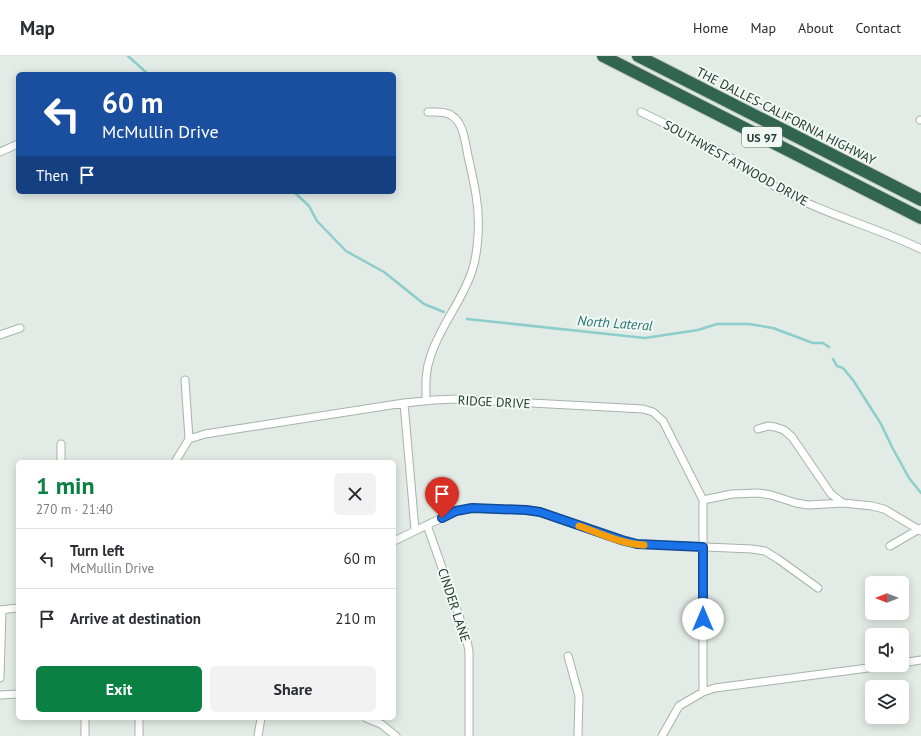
<!DOCTYPE html>
<meta charset="utf-8">
<style>
:root{--surface:#fff;--page:#f2f2f3;--text:#2b2b33;--muted:#7c7c81;--line:#e1e1e2;--accent:#0b8043}
body{margin:0;font-family:"PT Sans",sans-serif;background:var(--page);color:var(--text);height:100vh;display:flex;flex-direction:column;font-size:15px;white-space:nowrap}
*{box-sizing:border-box;margin:0}
p{font-size:13px;color:var(--muted)}
.icon{flex:none;width:22px;height:22px;fill:none;stroke:currentColor;stroke-width:2;stroke-linecap:round;stroke-linejoin:round}
.map{position:relative;flex:1;overflow:hidden}
.panel{position:absolute;left:16px;top:404px;width:380px;height:260px;display:flex;flex-direction:column;background:var(--surface);border-radius:6px;box-shadow:0 2px 10px #0003}
.panel>*{flex:none}
.hud{position:absolute;left:16px;top:16px;width:380px;height:122px;border-radius:6px;box-shadow:0 2px 10px #0003;background:#1a4fa0;color:#fff;overflow:hidden}
.needle{width:26px;rotate:270deg}
.tools{position:absolute;left:865px;top:520px;display:grid;gap:8px}
.tools a{display:grid;place-items:center;width:44px;height:44px;border-radius:6px;background:var(--surface);box-shadow:0 2px 10px #0003;font-size:20px}
.pin{position:absolute;display:grid;place-items:center;width:34px;height:34px;color:#fff;margin:-41px -17px;border-radius:50% 50% 50% 0;rotate:-45deg;box-shadow:0 0 4px #0007}
.pin .icon{rotate:45deg}
.me{position:absolute;width:44px;margin:-22px;rotate:0deg;stroke-linejoin:round;filter:drop-shadow(0 0 3px #0008)}
.turn{display:flex;align-items:center;gap:14px;height:84px;padding:0 20px;font-size:18px}
.turn .icon{width:52px;height:52px;stroke-width:2.5}
.turn b{display:block;font-size:28px;line-height:34px}
.then{display:flex;align-items:center;height:38px;padding:0 20px;background:#0003;gap:8px;font-size:15px}
.round{display:grid;place-items:center;flex:none;width:42px;height:42px;border-radius:6px;background:var(--page)}
.headline{display:flex;align-items:center;justify-content:space-between;height:68px;padding:0 20px}
h1{font-size:24px;font-weight:700;line-height:30px;color:var(--accent)}
.action{display:flex;gap:8px;margin-top:auto;padding:8px 20px}
.action a{flex:1;height:46px;border-radius:6px;background:var(--accent);color:#fff;font-size:16px;font-weight:700;line-height:46px;text-align:center}
.action a+a{background:var(--page);color:var(--text)}
ul{padding:0;list-style:none}
li{display:flex;align-items:center;gap:12px;height:60px;padding:0 20px;border-top:1px solid var(--line)}
li div{flex:1}
li b{display:block;font-size:15px}
li em{font-style:normal}
header{display:flex;align-items:center;gap:24px;box-sizing:border-box;height:56px;padding:0 20px;background:var(--surface);border-bottom:1px solid var(--line)}
header strong{font-size:19px}
nav{display:flex;gap:22px;margin-inline-start:auto;font-size:14px}
.map>svg:first-child{display:block}
.lines{fill:none;stroke-linecap:round;stroke-linejoin:round}
.stream{stroke:#8dcdcc;stroke-width:2.5}
.street-casing{stroke:#a5b3ac;stroke-width:9}
.highway-casing{stroke:#c1c8c5;stroke-width:14}
.street{stroke:#fff;stroke-width:7}
.highway{stroke:#316552;stroke-width:12}
.route-casing{stroke:#114b97;stroke-width:10}
.route{stroke:#1a73e8;stroke-width:7}
.slow{stroke:#f59e0b;stroke-width:7}
.labels{text-anchor:middle;dominant-baseline:central;stroke-width:4;stroke-linejoin:round;paint-order:stroke}
.shield{fill:#f2f8f4;stroke:#61746c;stroke-width:1}
.shield-label{font-size:12px;font-weight:bold;fill:#233b31}
.street-label{font-size:13px;fill:#233b31;stroke:#f2f8f4}
.water-label{font-size:14px;font-style:italic;fill:#217273;stroke:#f2f8f4}
</style>
<header>
<strong>Map</strong>
<nav><a>Home</a><a>Map</a><a>About</a><a>Contact</a></nav>
</header>
<div class="map">
<svg width="921" height="680" viewBox="0 0 921 680">
<rect width="100%" height="100%" fill="#e2ebe6"/>
<g class="lines">
<path class="stream" d="M 128,0 L 148,18
M 294,136 L 309,150 L 317,165 L 346,195 L 384,216 L 424,248 L 444,256
M 467,263 L 645,282 L 698,274 L 717,268 L 749,268 L 773,272 L 813,287 L 823,287 L 829,291
M 833,303 L 837,310 L 843,312 L 853,324 L 881,368 L 892,391 L 909,422 L 921,437"/>
<g class="street-casing">
<path id="street" d="M 641,56 C 672,71 703,86 733,103 C 749,113 764,125 781,134 C 826,159 876,171 921,193
M 920,64 L 921,64
M 0,96 L 18,88
M 0,279 L 20,272
M 426,344 C 426,330 425,316 430,302 C 439,271 462,246 472,215 C 479,194 480,161 476,139 C 474,126 471,113 468,100 C 465,86 464,65 449,58 C 443,55 434,56 428,56
M 404,347 L 415,474
M 758,373 L 768,370 L 775,371 L 784,374 L 792,381 L 831,438 L 843,447
M 189,383 L 205,378 L 404,347 L 434,344 L 456,343 L 643,353 L 653,356 L 663,365 L 703,444 L 703,636
M 61,388 L 61,406
M 175,406 L 189,383 L 185,324
M 703,444 L 732,438 L 758,437 L 771,439 L 796,447 L 808,449 L 843,447 L 872,450 L 884,453 L 921,475
M 427,469 L 466,580 L 469,595 L 469,680
M 394,485 L 456,455 L 472,452 L 526,454 L 540,456 L 622,485 L 637,488 L 752,493 L 765,495 L 778,503 L 818,532
M 890,490 L 921,472
M 0,554 L 18,552
M 568,600 L 579,640 L 578,680
M 902,607 L 921,604
M 0,622 L 2,554
M 0,639 L 18,638
M 85,662 L 85,680
M 139,662 L 139,680
M 366,662 L 381,668 L 396,680
M 258,680 L 261,662
M 662,680 L 679,650 L 703,636 L 715,632 L 891,609"/>
</g>
<g class="highway-casing">
<path id="highway" d="M 603,0 L 921,162
M 638,0 L 921,144"/>
</g>
<use href="#street" class="street"/>
<use href="#highway" class="highway"/>
</g>
<g class="lines">
<g class="route-casing">
<path id="route" d="M 442,462 L 456,455 L 472,452 L 526,454 L 540,456 L 622,484 L 637,488 L 703,491 L 703,563"/>
</g>
<use href="#route" class="route"/>
<path class="slow" d="M 579,470 C 600,477 622,488 644,489"/>
</g>
<g class="labels">
<rect class="shield" x="742" y="71" width="40" height="20" rx="3"/>
<g class="shield-label">
<text x="762" y="81">US 97</text>
</g>
<g class="street-label">
<text transform="translate(786 60) rotate(27)">THE DALLES-CALIFORNIA HIGHWAY</text>
<text transform="translate(736 107) rotate(29)">SOUTHWEST ATWOOD DRIVE</text>
<text transform="translate(494 346) rotate(3)">RIDGE DRIVE</text>
<text transform="translate(454 549) rotate(72)">CINDER LANE</text>
</g>
<g class="water-label">
<text transform="translate(615 267) rotate(4)">North Lateral</text>
</g>
</g>
</svg>
<div class="tools">
<a><svg class="needle" viewBox="-14 -14 28 28"><path d="M0-13l5 13h-10z" fill="#e53935"/><path d="M0 13l5-13h-10z" fill="#7c7c81"/></svg></a>
<a><svg class="icon" aria-label="sound" viewBox="0 0 24 24"><path d="M4 9h4l5-4v14l-5-4H4zM17 9q2 3 0 6"/></svg></a>
<a><svg class="icon" aria-label="layers" viewBox="0 0 24 24"><path d="M12 4l9 5-9 5-9-5zM3 14l9 5 9-5"/></svg></a>
</div>
<div class="pin" style="left:442px;top:462px;background:#d93025"><svg class="icon" aria-label="arrive" viewBox="0 0 24 24"><path d="M6 21V4h12l-3 4 3 4H6"/></svg></div>
<svg class="me" style="left:703px;top:563px" viewBox="-20 -20 40 40"><circle r="19" fill="#fff"/><path d="M0-13L10 11 0 6-10 11z" fill="#1a73e8"/></svg>
<div class="hud">
<div class="turn"><svg class="icon" aria-label="left" viewBox="0 0 24 24"><path d="M17 20v-9H6M10 6l-5 5 5 5"/></svg><div><b>60 m</b>McMullin Drive</div></div>
<div class="then">Then<svg class="icon" aria-label="arrive" viewBox="0 0 24 24"><path d="M6 21V4h12l-3 4 3 4H6"/></svg></div>
</div>
<section class="panel">
<div class="headline"><div><h1>1 min</h1><p>270 m · 21:40</p></div><a class="round"><svg class="icon" aria-label="close" viewBox="0 0 24 24"><path d="M6 6l12 12M18 6L6 18"/></svg></a></div>
<ul>
<li><svg class="icon" aria-label="left" viewBox="0 0 24 24"><path d="M17 20v-9H6M10 6l-5 5 5 5"/></svg><div><b>Turn left</b><p>McMullin Drive</p></div><em>60 m</em></li>
<li><svg class="icon" aria-label="arrive" viewBox="0 0 24 24"><path d="M6 21V4h12l-3 4 3 4H6"/></svg><div><b>Arrive at destination</b></div><em>210 m</em></li>
</ul>
<div class="action"><a>Exit</a><a>Share</a></div>
</section>
</div>
